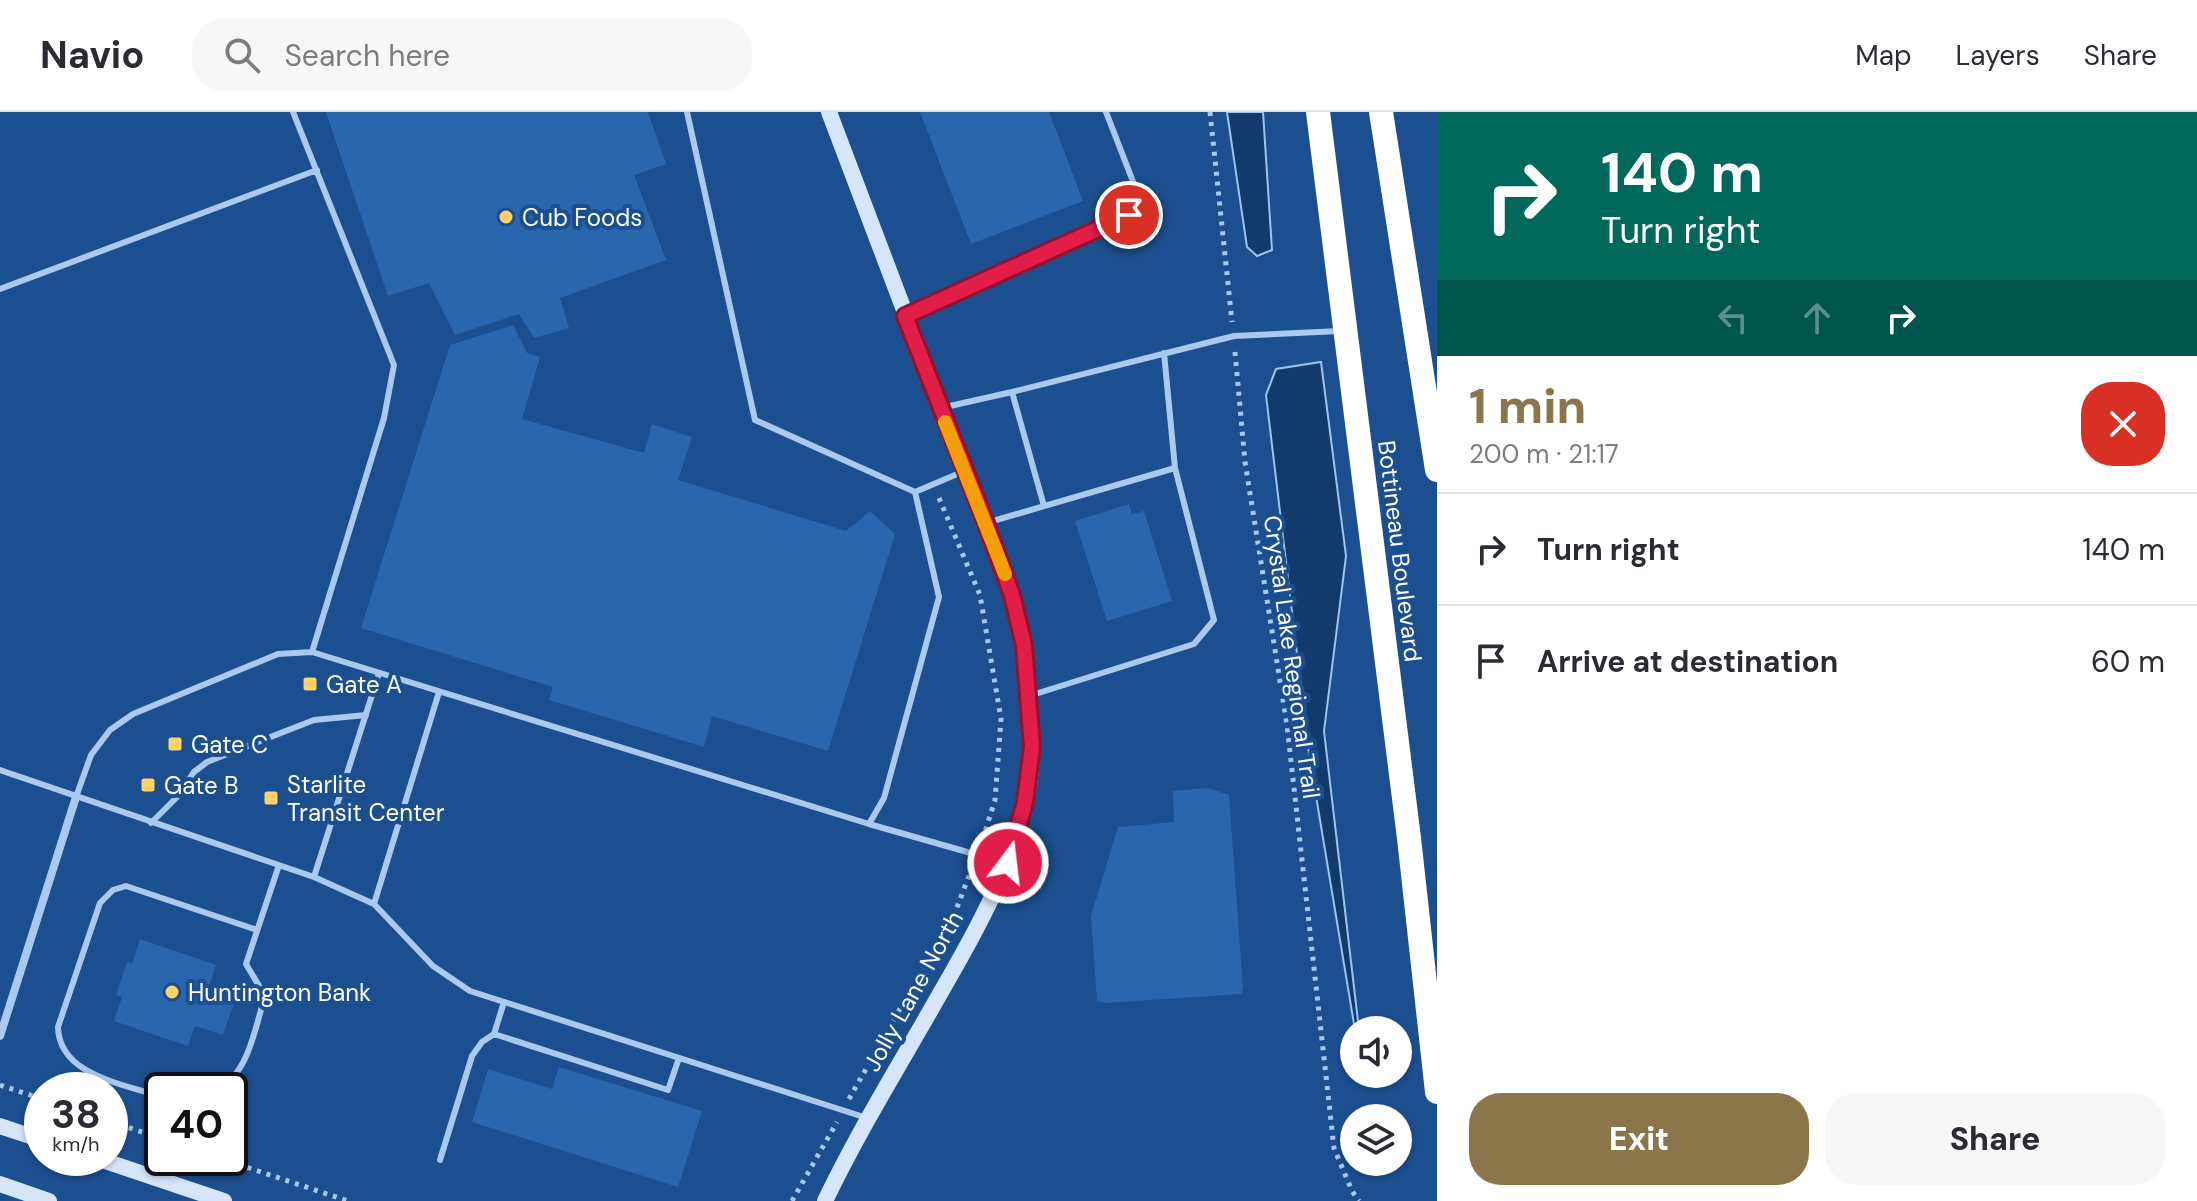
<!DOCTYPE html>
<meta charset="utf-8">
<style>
:root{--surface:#fff;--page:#f7f7f7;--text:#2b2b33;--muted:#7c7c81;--line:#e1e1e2;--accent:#8a764a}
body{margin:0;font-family:"DM Sans",sans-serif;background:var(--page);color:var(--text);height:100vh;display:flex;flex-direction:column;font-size:30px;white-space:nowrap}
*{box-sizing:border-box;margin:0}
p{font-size:26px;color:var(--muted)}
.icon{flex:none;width:44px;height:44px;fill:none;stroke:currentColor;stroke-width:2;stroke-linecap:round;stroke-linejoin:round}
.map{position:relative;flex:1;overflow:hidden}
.details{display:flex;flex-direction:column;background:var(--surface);width:760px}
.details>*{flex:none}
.top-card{background:#00695c;color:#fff;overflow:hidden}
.tools{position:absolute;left:1340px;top:904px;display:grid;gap:16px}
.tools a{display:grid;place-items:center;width:72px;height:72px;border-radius:50%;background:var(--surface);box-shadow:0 2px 6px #0004;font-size:40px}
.speed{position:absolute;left:24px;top:960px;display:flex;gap:16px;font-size:40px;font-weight:700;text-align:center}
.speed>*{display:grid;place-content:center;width:104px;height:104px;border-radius:50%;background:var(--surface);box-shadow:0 2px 6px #0004;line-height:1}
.speed small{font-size:20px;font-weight:400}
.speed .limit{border:4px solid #111;border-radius:12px;background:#fff;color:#111}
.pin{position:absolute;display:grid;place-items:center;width:68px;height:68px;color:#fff;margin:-34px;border:4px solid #fff;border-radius:50%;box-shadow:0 2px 8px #0007}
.me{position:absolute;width:88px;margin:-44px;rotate:15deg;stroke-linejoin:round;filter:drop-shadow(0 0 6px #0008)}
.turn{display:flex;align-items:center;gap:28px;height:168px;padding:0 32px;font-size:36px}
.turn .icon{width:104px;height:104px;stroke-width:2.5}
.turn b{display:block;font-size:56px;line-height:68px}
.lanes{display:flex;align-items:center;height:76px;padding:0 32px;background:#0003;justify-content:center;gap:40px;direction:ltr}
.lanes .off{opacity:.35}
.round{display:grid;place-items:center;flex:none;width:84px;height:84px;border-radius:32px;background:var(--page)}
.summary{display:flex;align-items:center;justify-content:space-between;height:136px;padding:0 32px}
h1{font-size:48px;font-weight:800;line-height:60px;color:var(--accent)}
.button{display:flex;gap:16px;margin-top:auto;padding:16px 32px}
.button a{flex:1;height:92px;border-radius:32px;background:var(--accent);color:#fff;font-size:32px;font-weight:800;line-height:92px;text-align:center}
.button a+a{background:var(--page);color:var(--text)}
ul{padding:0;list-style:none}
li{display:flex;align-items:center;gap:24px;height:112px;padding:0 32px;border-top:2px solid var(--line)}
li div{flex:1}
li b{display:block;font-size:30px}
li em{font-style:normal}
header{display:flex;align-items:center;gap:48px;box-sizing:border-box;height:112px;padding:0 40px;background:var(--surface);border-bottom:2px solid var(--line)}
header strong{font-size:38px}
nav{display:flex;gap:44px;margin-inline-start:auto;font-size:28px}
.search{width:560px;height:72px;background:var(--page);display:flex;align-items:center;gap:20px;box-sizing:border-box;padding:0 28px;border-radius:32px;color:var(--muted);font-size:30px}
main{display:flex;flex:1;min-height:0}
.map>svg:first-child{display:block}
.water{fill:#123a6d;stroke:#9cc4f0;stroke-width:2}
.building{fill:#2a66ad}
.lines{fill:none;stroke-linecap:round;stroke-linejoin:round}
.path{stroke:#a9c9ee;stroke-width:5;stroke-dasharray:4 6;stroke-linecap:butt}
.lane{stroke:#a9c9ee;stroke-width:6}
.street{stroke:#a9c9ee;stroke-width:8}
.secondary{stroke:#d6e6fa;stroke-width:16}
.highway{stroke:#fff;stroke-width:24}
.route-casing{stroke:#92132f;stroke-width:20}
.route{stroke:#e11d48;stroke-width:14}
.slow{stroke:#f59e0b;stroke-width:14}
.poi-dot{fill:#ffd166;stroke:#1b4f8f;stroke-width:3}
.labels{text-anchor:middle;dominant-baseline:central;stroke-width:8;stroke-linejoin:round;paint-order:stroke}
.poi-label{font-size:24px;fill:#fff;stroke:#1b4f8f;text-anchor:start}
.street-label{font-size:24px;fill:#fff;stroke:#1b4f8f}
</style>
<header>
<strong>Navio</strong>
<div class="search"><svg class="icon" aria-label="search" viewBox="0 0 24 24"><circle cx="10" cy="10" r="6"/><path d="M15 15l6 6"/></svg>Search here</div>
<nav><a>Map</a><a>Layers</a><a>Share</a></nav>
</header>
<main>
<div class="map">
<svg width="1437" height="1089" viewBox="0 0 1437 1089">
<rect width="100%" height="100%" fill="#1b4f8f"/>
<path class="water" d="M 1227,0 L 1263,0 L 1272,138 L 1257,144 L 1247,135 Z
M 1321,250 L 1346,444 L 1324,619 L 1359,918 L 1355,918 L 1309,642 L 1266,283 L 1276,257 Z"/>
<path class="building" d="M 326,0 L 648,0 L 666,52 L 634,63 L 666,148 L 560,186 L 569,216 L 534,226 L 519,202 L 455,223 L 429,171 L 388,184 Z
M 920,0 L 1049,0 L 1083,89 L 971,132 Z
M 513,213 L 527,241 L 540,245 L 522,307 L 644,341 L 652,312 L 692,325 L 678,368 L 846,419 L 870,399 L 895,422 L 828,639 L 712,604 L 704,635 L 549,588 L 553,575 L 361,516 L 450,233 Z
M 1129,392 L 1132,402 L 1144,399 L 1172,489 L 1107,509 L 1075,409 Z
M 1208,676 L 1229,683 L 1243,876 L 1241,882 L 1105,891 L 1097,889 L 1091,804 L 1118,715 L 1174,710 L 1173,679 Z
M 140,827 L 216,853 L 209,874 L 237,883 L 223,923 L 195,914 L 188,934 L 114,909 L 122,885 L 116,883 L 127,850 L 132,852 Z
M 559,955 L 702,999 L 678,1075 L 472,1010 L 488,957 L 552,977 Z"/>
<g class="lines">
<path class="path" d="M 1210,0 L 1232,210
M 1235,240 L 1245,350 L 1287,613 L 1334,1036 L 1352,1079 L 1359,1089
M 939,386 L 980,483 L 1001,607 L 995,688 L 981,732
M 0,973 L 42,987
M 849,987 L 956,798 L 972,756
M 110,1009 L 162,1027
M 219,1046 L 348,1089
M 792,1089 L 837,1010"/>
<path class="lane" d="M 293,0 L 394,253 L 384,306 L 312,540
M 687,0 L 755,308 L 915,380 L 939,485 L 884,686 L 869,712
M 0,177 L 317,58
M 906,203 L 1129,103 L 1139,85 L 1106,0
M 941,296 L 1012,280
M 915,380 L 962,360
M 1044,394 L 1012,280 L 1234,224 L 1340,219
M 986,411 L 1175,356
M 1029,584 L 1194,532 L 1214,508 L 1175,356 L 1164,241
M 0,658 L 314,765 L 374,792 L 433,854 L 470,879 L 867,1006
M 76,685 L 91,643 L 110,618 L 133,602 L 278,542 L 312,540 L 869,712 L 1006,751
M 151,711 L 178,684 L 194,660 L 207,650 L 314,608 L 366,603
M 314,765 L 379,561
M 374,792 L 439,580
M 504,890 L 494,922 L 668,978 L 679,946
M 216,978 C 249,963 255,915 265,884 L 246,852 L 279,753
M 162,985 C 125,972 59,964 58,915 L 100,791 L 113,778 L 126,774 L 257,818
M 440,1048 L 472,944 L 482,930 L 494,922"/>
<path class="street" d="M 0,924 L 76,685"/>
<path class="secondary" d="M 0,1014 L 42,1028
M 96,1046 L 224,1089
M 0,1072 L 49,1089
M 825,1089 C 858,1020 899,954 937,887 C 980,812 1033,722 1032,633 C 1031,583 1024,532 1012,483 L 829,0"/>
<path class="highway" d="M 1318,0 L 1409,726 L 1437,980
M 1381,0 L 1437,358"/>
</g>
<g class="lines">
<g class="route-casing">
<path id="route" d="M 1008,751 L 1025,690 L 1032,635 L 1024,533 L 1012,483 L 986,411 L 905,204 L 1129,103"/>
</g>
<use href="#route" class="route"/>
<path class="slow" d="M 945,310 L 1005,462"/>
</g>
<g class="poi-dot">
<circle cx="506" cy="105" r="8"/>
<rect x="302" y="564" width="16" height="16" rx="4"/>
<rect x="167" y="624" width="16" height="16" rx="4"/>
<rect x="140" y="665" width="16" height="16" rx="4"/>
<rect x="263" y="678" width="16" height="16" rx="4"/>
<circle cx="172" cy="880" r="8"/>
</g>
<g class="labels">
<g class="poi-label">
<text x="522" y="105">Cub Foods</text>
<text x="326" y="572">Gate A</text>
<text x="191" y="632">Gate C</text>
<text x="287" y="672">Starlite<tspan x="287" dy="28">Transit Center</tspan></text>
<text x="164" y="673">Gate B</text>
<text x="188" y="880">Huntington Bank</text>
</g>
<g class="street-label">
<text transform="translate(1400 439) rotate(83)">Bottineau Boulevard</text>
<text transform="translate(1292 545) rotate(82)">Crystal Lake Regional Trail</text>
<text transform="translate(913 879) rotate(-61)">Jolly Lane North</text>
</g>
</g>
</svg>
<div class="tools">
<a><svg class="icon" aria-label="sound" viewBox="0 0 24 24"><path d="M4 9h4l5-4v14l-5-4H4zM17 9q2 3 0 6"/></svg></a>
<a><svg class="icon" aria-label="layers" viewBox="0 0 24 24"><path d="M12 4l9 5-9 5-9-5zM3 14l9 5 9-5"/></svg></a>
</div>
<div class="speed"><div>38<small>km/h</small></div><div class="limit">40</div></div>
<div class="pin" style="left:1129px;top:103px;background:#d93025"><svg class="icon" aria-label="arrive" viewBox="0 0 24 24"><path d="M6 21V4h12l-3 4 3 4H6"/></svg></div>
<svg class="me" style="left:1008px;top:751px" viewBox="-20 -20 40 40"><circle r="17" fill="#e11d48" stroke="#fff" stroke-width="3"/><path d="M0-11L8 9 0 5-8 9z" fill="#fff"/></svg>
</div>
<section class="details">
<div class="top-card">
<div class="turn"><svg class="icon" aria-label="right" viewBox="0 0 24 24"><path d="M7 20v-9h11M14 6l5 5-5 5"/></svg><div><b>140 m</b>Turn right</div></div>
<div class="lanes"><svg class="icon off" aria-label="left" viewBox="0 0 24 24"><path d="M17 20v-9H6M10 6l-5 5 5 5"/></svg><svg class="icon off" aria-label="ahead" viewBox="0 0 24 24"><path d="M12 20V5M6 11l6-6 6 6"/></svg><svg class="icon" aria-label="right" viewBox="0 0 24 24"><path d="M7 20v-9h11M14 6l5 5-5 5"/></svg></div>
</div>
<div class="summary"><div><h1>1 min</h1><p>200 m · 21:17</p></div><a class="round" style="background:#d93025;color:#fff"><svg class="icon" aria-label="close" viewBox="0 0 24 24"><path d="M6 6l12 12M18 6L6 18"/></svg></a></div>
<ul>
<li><svg class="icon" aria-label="right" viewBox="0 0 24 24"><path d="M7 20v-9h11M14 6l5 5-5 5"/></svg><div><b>Turn right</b></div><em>140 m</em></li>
<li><svg class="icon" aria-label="arrive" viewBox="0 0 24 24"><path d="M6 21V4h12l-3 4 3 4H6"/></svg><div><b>Arrive at destination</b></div><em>60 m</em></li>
</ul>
<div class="button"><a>Exit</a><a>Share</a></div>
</section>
</main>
